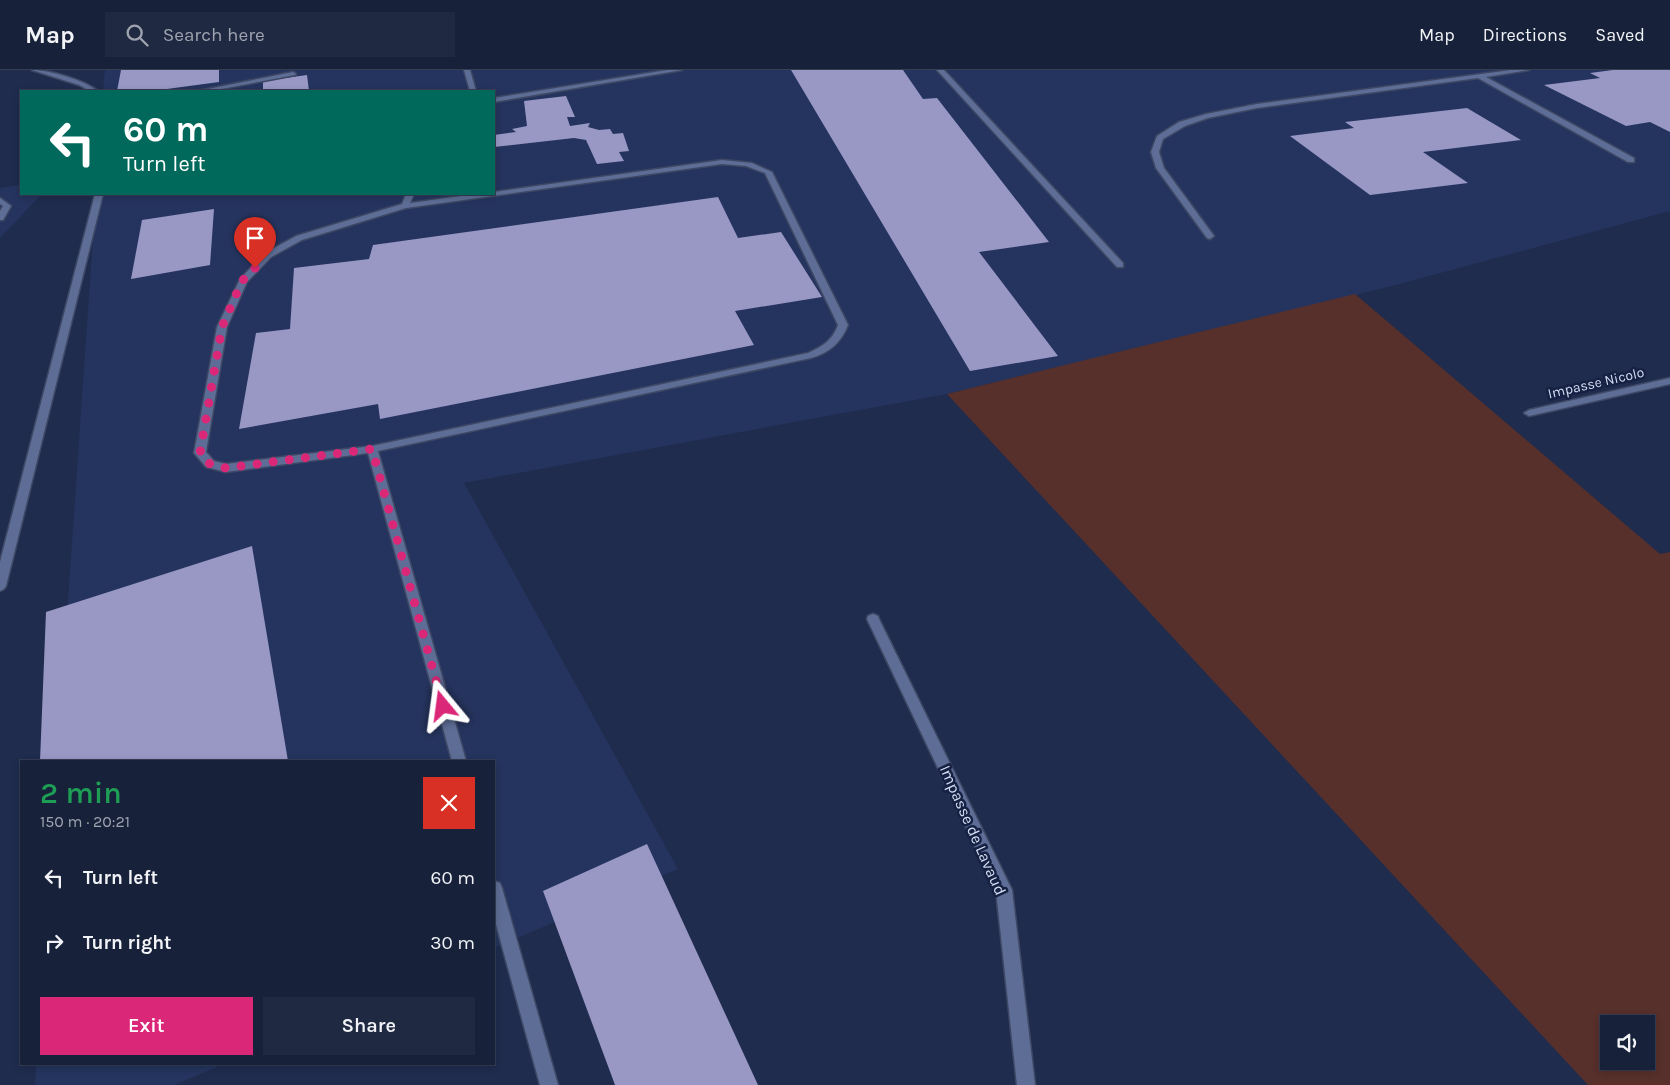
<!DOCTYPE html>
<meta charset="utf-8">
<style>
:root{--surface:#17213a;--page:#202942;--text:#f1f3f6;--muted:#9ea3af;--line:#363e54;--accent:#db2777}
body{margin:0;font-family:Karla,sans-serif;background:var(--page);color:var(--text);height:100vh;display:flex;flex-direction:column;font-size:19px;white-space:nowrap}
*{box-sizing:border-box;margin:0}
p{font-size:16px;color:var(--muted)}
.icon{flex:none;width:28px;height:28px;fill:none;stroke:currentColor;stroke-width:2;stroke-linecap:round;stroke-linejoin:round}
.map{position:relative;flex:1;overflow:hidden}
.drawer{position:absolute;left:20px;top:690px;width:475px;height:305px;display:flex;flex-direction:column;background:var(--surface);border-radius:0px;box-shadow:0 2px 8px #0003,0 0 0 1px var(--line)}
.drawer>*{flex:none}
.top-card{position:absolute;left:20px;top:20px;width:475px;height:105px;border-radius:0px;box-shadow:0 2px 8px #0003,0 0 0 1px var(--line);background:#00695c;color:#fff;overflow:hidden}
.buttons{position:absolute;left:1600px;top:945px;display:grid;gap:10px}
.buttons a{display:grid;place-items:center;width:55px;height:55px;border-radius:0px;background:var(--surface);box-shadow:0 2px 8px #0003,0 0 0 1px var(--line);font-size:25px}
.pin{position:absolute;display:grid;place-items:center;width:42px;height:42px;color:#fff;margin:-51px -21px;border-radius:50% 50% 50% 0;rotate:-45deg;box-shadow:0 0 5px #0007}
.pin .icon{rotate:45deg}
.me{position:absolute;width:55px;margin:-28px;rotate:344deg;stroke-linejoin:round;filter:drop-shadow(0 0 4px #0008)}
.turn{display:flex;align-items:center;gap:18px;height:105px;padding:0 20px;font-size:22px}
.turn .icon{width:65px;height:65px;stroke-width:2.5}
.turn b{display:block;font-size:35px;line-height:42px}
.round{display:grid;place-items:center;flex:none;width:52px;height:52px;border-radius:0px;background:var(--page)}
.summary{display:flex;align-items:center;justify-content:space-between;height:85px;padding:0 20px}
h1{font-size:30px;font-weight:600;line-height:38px;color:#1e9e55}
.cta{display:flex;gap:10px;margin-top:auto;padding:10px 20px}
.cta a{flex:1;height:58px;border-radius:0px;background:var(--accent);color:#fff;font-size:20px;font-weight:600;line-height:58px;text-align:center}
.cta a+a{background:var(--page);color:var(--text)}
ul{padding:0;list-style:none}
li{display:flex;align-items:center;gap:15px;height:65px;padding:0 20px}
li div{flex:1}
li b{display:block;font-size:19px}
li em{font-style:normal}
header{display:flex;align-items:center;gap:30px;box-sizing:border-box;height:70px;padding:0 25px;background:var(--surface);border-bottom:1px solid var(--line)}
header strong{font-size:24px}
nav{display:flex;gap:28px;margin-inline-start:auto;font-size:18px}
.search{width:350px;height:45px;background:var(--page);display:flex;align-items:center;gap:12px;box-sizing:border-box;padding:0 18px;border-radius:0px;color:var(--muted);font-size:19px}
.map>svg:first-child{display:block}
.built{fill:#25345e}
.green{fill:#572f2b;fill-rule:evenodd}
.building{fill:#9997c4}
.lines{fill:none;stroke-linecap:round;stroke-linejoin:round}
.lane-casing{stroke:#3e4865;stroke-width:3}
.street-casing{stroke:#3e4865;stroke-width:3}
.lane{fill:#5d6d95;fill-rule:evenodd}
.street{fill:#5d6d95;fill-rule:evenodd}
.route{stroke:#db2777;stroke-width:9;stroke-dasharray:0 16.2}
.labels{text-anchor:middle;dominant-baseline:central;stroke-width:5;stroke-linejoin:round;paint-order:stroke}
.street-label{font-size:14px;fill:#d4def4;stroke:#162143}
.near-street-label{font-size:16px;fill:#d4def4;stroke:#162143}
</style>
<header>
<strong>Map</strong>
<div class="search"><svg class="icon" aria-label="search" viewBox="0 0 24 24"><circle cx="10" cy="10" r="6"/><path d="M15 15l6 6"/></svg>Search here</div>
<nav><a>Map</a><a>Directions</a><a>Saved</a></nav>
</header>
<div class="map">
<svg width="1670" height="1015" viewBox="0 0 1670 1015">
<rect width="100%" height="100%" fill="#1f2c4e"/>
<path class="built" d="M 105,0 L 1670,0 L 1670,141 L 1396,215 L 947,324 L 464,413 L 678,799 L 494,878 L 494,691 L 57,691 L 96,124 L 494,124 L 494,21 L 103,21 Z
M 21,115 L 21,124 L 42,124 L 0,168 L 0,118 Z
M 36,994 L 224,994 L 174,1015 L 35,1015 Z"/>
<path class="green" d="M 1355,224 L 1660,484 L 1670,482 L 1670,1015 L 1588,1015 L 947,324 ZM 1609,954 L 1646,954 L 1646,991 L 1609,991 Z"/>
<path class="building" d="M 121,0 L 219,0 L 219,12 L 152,21 L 117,21 Z
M 791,0 L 903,0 L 923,29 L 937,28 L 1049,172 L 979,182 L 1058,286 L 970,301 Z
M 1613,0 L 1670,0 L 1670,62 L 1650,52 L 1626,56 L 1544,15 L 1600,8 L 1590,3 Z
M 307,5 L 309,21 L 263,21 L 263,11 Z
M 566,26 L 575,47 L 567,47 L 570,56 L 590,53 L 588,57 L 599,60 L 610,59 L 613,64 L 623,63 L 629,81 L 619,82 L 624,91 L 597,94 L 586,70 L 574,68 L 494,77 L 494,65 L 516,62 L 512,59 L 527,56 L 524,31 Z
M 1467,38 L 1521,70 L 1423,82 L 1468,113 L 1370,125 L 1290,66 L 1354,58 L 1345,52 Z
M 718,127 L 738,168 L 781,162 L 822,227 L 735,241 L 754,275 L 380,349 L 378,334 L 239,359 L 256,263 L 290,259 L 294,198 L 369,189 L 373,175 Z
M 214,139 L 210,195 L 131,209 L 142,150 Z
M 252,476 L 288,691 L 40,691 L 46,542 Z
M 647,774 L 758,1015 L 615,1015 L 543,821 Z"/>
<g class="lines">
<g class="lane-casing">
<path id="lane" d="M 32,0 C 50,0 84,10 98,21 L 90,21 L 79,15 Z
M 464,0 L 470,0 L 476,21 L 470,21 Z
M 937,0 L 944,0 L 1123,193 L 1123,197 L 1117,197 Z
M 1511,0 L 1529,0 L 1486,7 L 1634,88 L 1634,92 L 1628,92 L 1478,8 L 1257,38 L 1208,48 L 1185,56 L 1163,69 L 1159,82 L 1164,98 L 1214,166 L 1210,169 L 1207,168 L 1156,98 L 1151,82 L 1157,66 L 1179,52 L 1206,44 L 1257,34 Z
M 293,2 L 296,4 L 295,5 L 211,21 L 198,21 Z
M 722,90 L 752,93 L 772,102 L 848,255 C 841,273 829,283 811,288 L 378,381 L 466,691 L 452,691 L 368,383 L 226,402 L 206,397 L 194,383 L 217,257 L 240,209 L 265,183 L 296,166 L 402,134 L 406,124 L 414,124 L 410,133 L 476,124 L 494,124 L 494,122 ZM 722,94 L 746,96 L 765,103 L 838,255 C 832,271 823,276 808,283 L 372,376 L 226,394 L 214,391 L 206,382 L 227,257 L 247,212 L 271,187 L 302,170 L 406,138 Z
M 0,128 L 11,136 L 3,150 L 0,150 L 0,141 L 3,136 L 0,134 Z
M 494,811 L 500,813 L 502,818 L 558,1015 L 540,1015 L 494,847 Z"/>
</g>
<g class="street-casing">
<path id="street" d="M 667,0 L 682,0 L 494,32 L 494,28 Z
M 95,124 L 103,124 L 6,516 L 4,519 L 0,521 L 0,492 Z
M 1670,308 L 1670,314 L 1529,346 L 1524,343 L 1529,340 Z
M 873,544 L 878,546 L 879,549 L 1012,820 L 1035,1015 L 1017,1015 L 996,820 L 867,549 L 868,546 Z"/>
</g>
<use href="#lane" class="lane"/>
<use href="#street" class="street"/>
</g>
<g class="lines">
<path class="route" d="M 255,198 L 242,211 L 222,257 L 200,383 L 210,394 L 226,398 L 372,379 L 443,636"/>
</g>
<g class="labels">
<g class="street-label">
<text transform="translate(1596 313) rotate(-13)">Impasse Nicolo</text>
</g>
<g class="near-street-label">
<text transform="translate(973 760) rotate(66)">Impasse de Lavaud</text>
</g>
</g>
</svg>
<div class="buttons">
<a><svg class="icon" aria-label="sound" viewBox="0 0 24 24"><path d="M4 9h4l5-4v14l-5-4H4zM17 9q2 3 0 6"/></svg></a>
</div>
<div class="pin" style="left:255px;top:198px;background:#d93025"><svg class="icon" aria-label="arrive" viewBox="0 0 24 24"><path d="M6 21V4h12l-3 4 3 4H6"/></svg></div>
<svg class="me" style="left:443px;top:636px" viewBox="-20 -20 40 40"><path d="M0-17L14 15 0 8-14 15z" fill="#db2777" stroke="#fff" stroke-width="4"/></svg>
<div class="top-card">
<div class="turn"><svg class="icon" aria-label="left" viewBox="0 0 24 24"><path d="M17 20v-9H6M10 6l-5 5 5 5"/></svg><div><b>60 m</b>Turn left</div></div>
</div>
<section class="drawer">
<div class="summary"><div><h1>2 min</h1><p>150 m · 20:21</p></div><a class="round" style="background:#d93025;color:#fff"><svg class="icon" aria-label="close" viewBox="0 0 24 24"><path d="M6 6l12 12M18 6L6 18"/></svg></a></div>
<ul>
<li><svg class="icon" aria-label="left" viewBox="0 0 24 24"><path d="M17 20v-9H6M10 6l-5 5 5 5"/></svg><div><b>Turn left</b></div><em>60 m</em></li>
<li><svg class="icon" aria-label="right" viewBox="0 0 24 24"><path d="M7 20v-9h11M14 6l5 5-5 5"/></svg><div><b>Turn right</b></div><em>30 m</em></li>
</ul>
<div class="cta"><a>Exit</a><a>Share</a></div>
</section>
</div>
